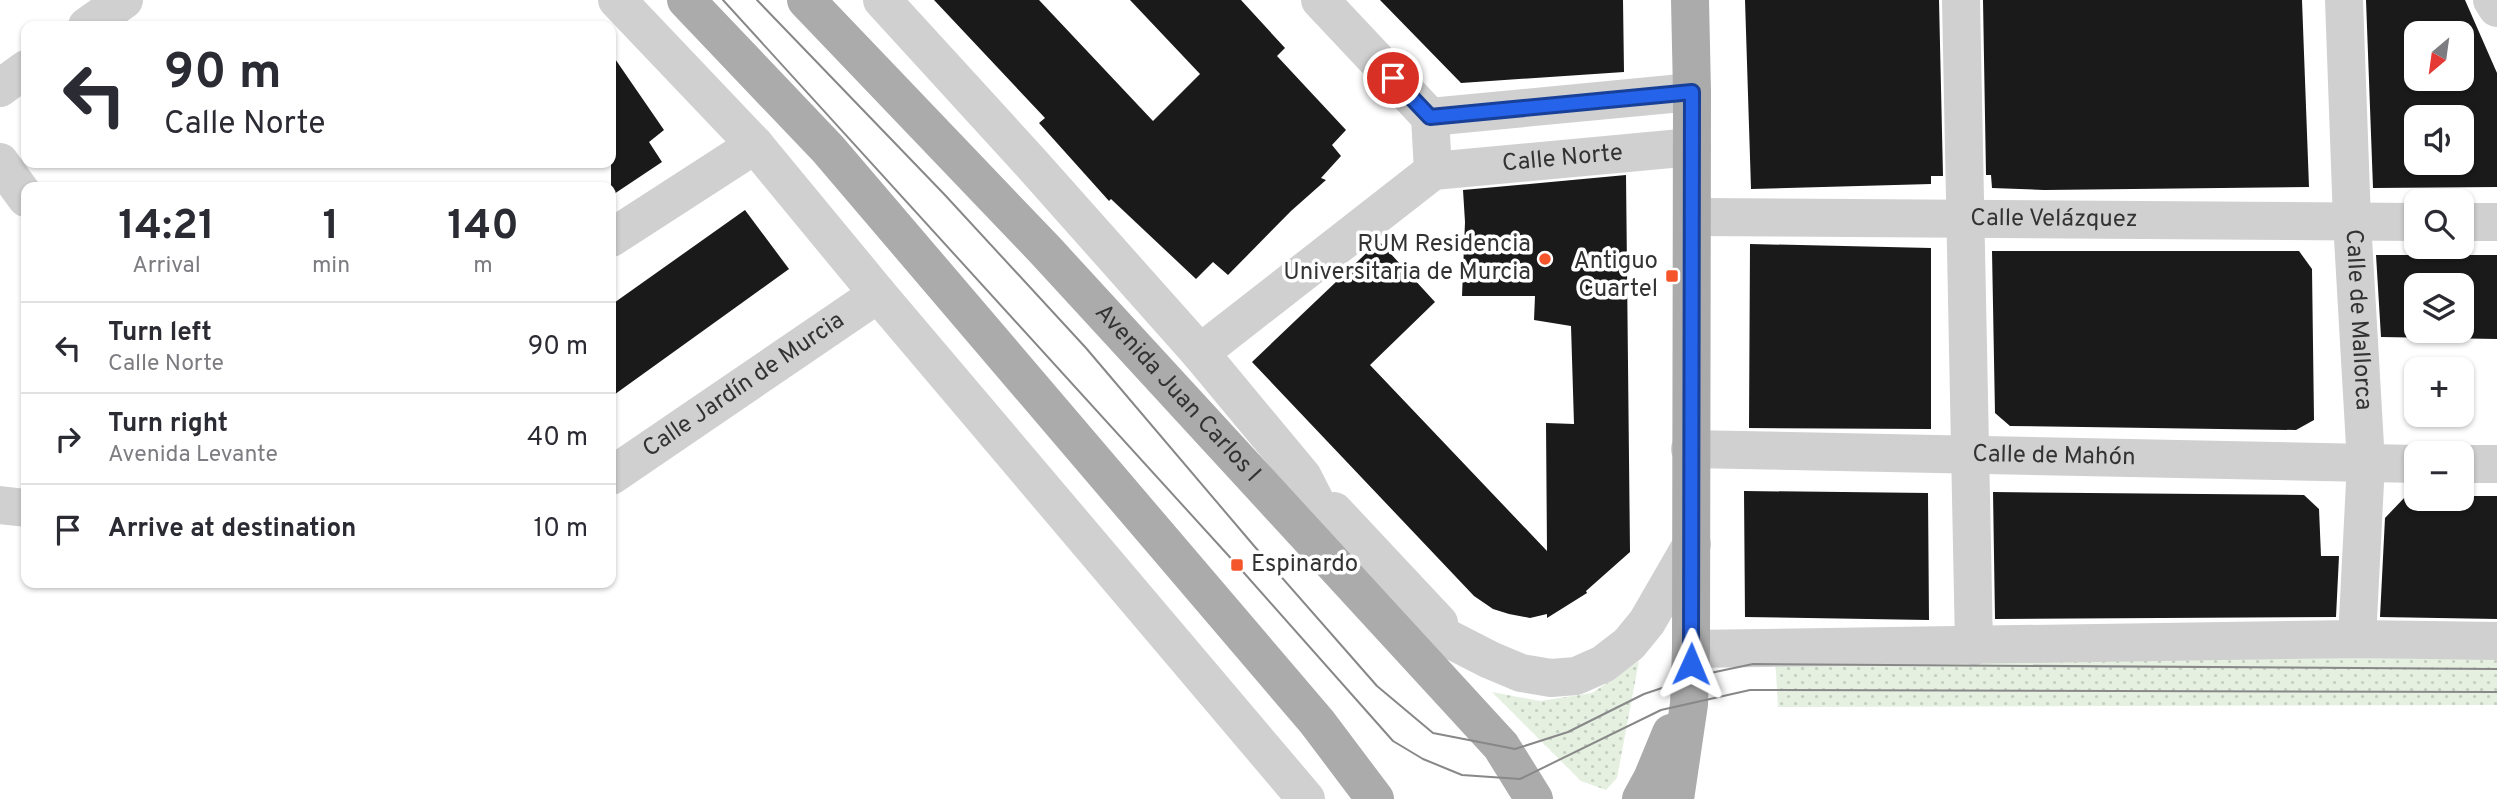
<!DOCTYPE html>
<meta charset="utf-8">
<style>
:root{--surface:#fff;--page:#f2f2f3;--text:#2b2b33;--muted:#7c7c81;--line:#e1e1e2}
body{margin:0;font-family:Overpass,sans-serif;background:var(--page);color:var(--text);height:100vh;display:flex;flex-direction:column;font-size:26px;white-space:nowrap}
*{box-sizing:border-box;margin:0}
p{font-size:23px;color:var(--muted)}
.icon{flex:none;width:38px;height:38px;fill:none;stroke:currentColor;stroke-width:2;stroke-linecap:round;stroke-linejoin:round}
.map{position:relative;flex:1;overflow:hidden}
.drawer{position:absolute;left:21px;top:182px;width:595px;height:406px;display:flex;flex-direction:column;background:var(--surface);border-radius:14px;box-shadow:0 2px 5px #0004}
.drawer>*{flex:none}
.guide{position:absolute;left:21px;top:21px;width:595px;height:147px;border-radius:14px;box-shadow:0 2px 5px #0004;background:#fff;color:var(--text);overflow:hidden}
.needle{width:46px;rotate:209deg}
.tools{position:absolute;left:2404px;top:21px;display:grid;gap:14px}
.tools a{display:grid;place-items:center;width:70px;height:70px;border-radius:14px;background:var(--surface);box-shadow:0 2px 5px #0004;font-size:35px}
.pin{position:absolute;display:grid;place-items:center;width:60px;height:60px;color:#fff;margin:-30px;border:4px solid #fff;border-radius:50%;box-shadow:0 2px 7px #0007}
.me{position:absolute;width:77px;margin:-38px;rotate:1deg;stroke-linejoin:round;filter:drop-shadow(0 0 5px #0008)}
.turn{display:flex;align-items:center;gap:24px;height:147px;padding:0 28px;font-size:32px}
.turn .icon{width:91px;height:91px;stroke-width:2.5}
.turn b{display:block;font-size:49px;line-height:60px}
.eta{display:flex;justify-content:space-evenly;align-items:center;height:119px;text-align:center}
.eta b{font-size:42px;font-weight:700;line-height:49px}
ul{padding:0;list-style:none}
li{display:flex;align-items:center;gap:21px;height:91px;padding:0 28px;border-top:2px solid var(--line)}
li div{flex:1}
li b{display:block;font-size:26px}
li em{font-style:normal}
.map>svg:first-child{display:block}
.grass{fill:url(#grass-dots)}
.building{fill:#1a1a1a;fill-rule:evenodd}
.lines{fill:none;stroke-linecap:round;stroke-linejoin:round}
.minor{stroke:#d0d0d0;stroke-width:38}
.major{stroke:#ababab;stroke-width:38}
.tram{stroke:#888;stroke-width:2}
.route-casing{stroke:#184099;stroke-width:18}
.route{stroke:#2563eb;stroke-width:12}
.poi-dot{fill:#f5552a;stroke:#fff;stroke-width:2.5}
.labels{text-anchor:middle;dominant-baseline:central;stroke-width:7;stroke-linejoin:round;paint-order:stroke}
.street-label{font-size:24px;fill:#333;stroke:#fff}
.poi-label{font-size:24px;fill:#333;stroke:#fff;text-anchor:end}
</style>
<div class="map">
<svg width="2497" height="799" viewBox="0 0 2497 799">
<defs>
<pattern id="grass-dots" width="8" height="8" patternUnits="userSpaceOnUse" patternTransform="scale(1.75)"><rect width="8" height="8" fill="#e5f0e1"/><path d="M2 2h.1M6 6h.1" fill="none" stroke="#c5cec2" stroke-width="1.8" stroke-linecap="round"/></pattern>
</defs>
<rect width="100%" height="100%" fill="#fff"/>
<path class="grass" d="M 1775,656 L 2497,657 L 2497,705 L 1778,707 Z
M 1639,661 L 1617,778 L 1606,790 L 1581,781 L 1492,692 L 1540,701 L 1592,693 Z"/>
<path class="building" d="M 934,0 L 1039,0 L 1153,121 L 1200,74 L 1130,0 L 1241,0 L 1285,48 L 1277,56 L 1346,130 L 1332,145 L 1341,156 L 1321,178 L 1326,180 L 1291,211 L 1228,275 L 1213,262 L 1196,279 L 1111,199 L 1109,201 L 1039,123 L 1045,118 Z
M 1380,0 L 1623,0 L 1624,72 L 1461,83 Z
M 1745,0 L 1939,0 L 1943,176 L 1931,176 L 1931,184 L 1751,189 Z
M 1983,0 L 2302,0 L 2309,187 L 2044,190 L 1992,188 L 1991,175 L 1986,175 Z
M 2366,0 L 2465,0 L 2497,73 L 2497,187 L 2373,188 ZM 2417,33 L 2462,33 L 2462,79 L 2417,79 ZM 2417,117 L 2462,117 L 2462,163 L 2417,163 Z
M 611,53 L 664,130 L 649,142 L 662,162 L 611,196 Z
M 1626,175 L 1630,552 L 1586,591 L 1587,593 L 1547,618 L 1547,614 L 1530,618 L 1509,614 L 1493,609 L 1474,596 L 1252,362 L 1379,241 L 1435,302 L 1370,365 L 1547,551 L 1546,423 L 1574,424 L 1571,326 L 1534,320 L 1535,296 L 1462,296 L 1465,222 L 1463,190 Z
M 745,210 L 789,269 L 611,397 L 611,305 Z
M 1750,244 L 1931,248 L 1931,429 L 1749,428 Z
M 1992,251 L 2299,251 L 2312,269 L 2314,420 L 2296,430 L 2010,426 L 1995,413 Z
M 2376,255 L 2497,255 L 2497,339 L 2381,337 ZM 2417,285 L 2462,285 L 2462,331 L 2417,331 Z
M 1744,491 L 1928,493 L 1929,620 L 1745,617 Z
M 1993,492 L 2304,495 L 2319,509 L 2321,556 L 2339,556 L 2336,617 L 1995,619 Z
M 2462,496 L 2497,496 L 2497,619 L 2380,617 L 2385,518 L 2405,497 L 2462,499 Z"/>
<g class="lines">
<g class="minor">
<path d="M 617,0 L 755,145 L 878,294 L 1306,799"/>
<path d="M 882,0 L 1031,163 L 1200,353 L 1303,477 L 1363,595 L 1490,660 L 1521,673 L 1551,678 L 1576,676 L 1603,664 L 1629,644 L 1647,622 L 1692,544"/>
<path d="M 1320,0 L 1430,117"/>
<path d="M 1961,0 L 1974,646"/>
<path id="s1" d="M 2344,0 L 2352,221 L 2366,463 L 2357,639"/>
<path d="M 2492,0 L 2497,8"/>
<path d="M 87,26 L 124,0"/>
<path d="M 0,88 L 26,69"/>
<path d="M 1430,117 L 1692,92"/>
<path d="M 0,162 L 26,198"/>
<path id="s2" d="M 1433,171 L 1692,147"/>
<path id="s3" d="M 1692,217 L 2417,222"/>
<path d="M 2462,222 L 2497,222"/>
<path d="M 611,238 L 755,145"/>
<path d="M 1200,353 L 1433,171 L 1430,117"/>
<path id="s4" d="M 1690,449 L 2417,464"/>
<path d="M 2462,464 L 2497,464"/>
<path id="s5" d="M 611,476 L 878,294"/>
<path d="M 0,505 L 26,508"/>
<path d="M 1334,511 L 1439,623"/>
<path d="M 1691,649 L 2357,639 L 2497,641"/>
</g>
<g class="major">
<path d="M 686,0 L 828,149 L 1317,722 L 1375,799"/>
<path id="s6" d="M 806,0 L 1046,251 L 1501,746 L 1534,799"/>
<path d="M 1641,799 L 1652,779 L 1671,733"/>
<path d="M 1675,799 L 1689,704 L 1691,649 L 1692,92 L 1690,0"/>
</g>
<path class="tram" d="M 723,0 L 1237,565 L 1393,741 L 1423,759 L 1462,775 L 1520,779 L 1661,710 L 1750,690 L 2497,692
M 757,0 L 944,194 L 1086,348 L 1255,547 L 1377,686 L 1433,733 L 1515,749 L 1568,732 L 1644,694 L 1701,675 L 1753,664 L 2497,669"/>
</g>
<g class="lines">
<g class="route-casing">
<path id="route" d="M 1393,78 L 1430,117 L 1692,92 L 1691,664"/>
</g>
<use href="#route" class="route"/>
</g>
<g class="poi-dot">
<circle cx="1545" cy="259" r="7"/>
<rect x="1665" y="269" width="14" height="14" rx="3.5"/>
<rect x="1230" y="558" width="14" height="14" rx="3.5"/>
</g>
<g class="labels">
<g class="street-label">
<text stroke="none"><textPath href="#s2" startOffset="130">Calle Norte</textPath></text>
<text stroke="none"><textPath href="#s3" startOffset="362">Calle Velázquez</textPath></text>
<text stroke="none"><textPath href="#s1" startOffset="320">Calle de Mallorca</textPath></text>
<text stroke="none"><textPath href="#s5" startOffset="161">Calle Jardín de Murcia</textPath></text>
<text stroke="none"><textPath href="#s6" startOffset="541">Avenida Juan Carlos I</textPath></text>
<text stroke="none"><textPath href="#s4" startOffset="364">Calle de Mahón</textPath></text>
</g>
<g class="poi-label">
<text x="1531" y="245">RUM Residencia<tspan x="1531" dy="28">Universitaria de Murcia</tspan></text>
<text x="1658" y="262">Antiguo<tspan x="1658" dy="28">Cuartel</tspan></text>
<text x="1251" y="565" text-anchor="start">Espinardo</text>
</g>
</g>
</svg>
<div class="tools">
<a><svg class="needle" viewBox="-14 -14 28 28"><path d="M0-13l5 13h-10z" fill="#e53935"/><path d="M0 13l5-13h-10z" fill="#7c7c81"/></svg></a>
<a><svg class="icon" aria-label="sound" viewBox="0 0 24 24"><path d="M4 9h4l5-4v14l-5-4H4zM17 9q2 3 0 6"/></svg></a>
<a><svg class="icon" aria-label="search" viewBox="0 0 24 24"><circle cx="10" cy="10" r="6"/><path d="M15 15l6 6"/></svg></a>
<a><svg class="icon" aria-label="layers" viewBox="0 0 24 24"><path d="M12 4l9 5-9 5-9-5zM3 14l9 5 9-5"/></svg></a>
<a>+</a>
<a>−</a>
</div>
<div class="pin" style="left:1393px;top:78px;background:#d93025"><svg class="icon" aria-label="arrive" viewBox="0 0 24 24"><path d="M6 21V4h12l-3 4 3 4H6"/></svg></div>
<svg class="me" style="left:1691px;top:664px" viewBox="-20 -20 40 40"><path d="M0-17L14 15 0 8-14 15z" fill="#2563eb" stroke="#fff" stroke-width="4"/></svg>
<div class="guide">
<div class="turn"><svg class="icon" aria-label="left" viewBox="0 0 24 24"><path d="M17 20v-9H6M10 6l-5 5 5 5"/></svg><div><b>90 m</b>Calle Norte</div></div>
</div>
<section class="drawer">
<div class="eta">
<div><b>14:21</b><p>Arrival</p></div>
<div><b>1</b><p>min</p></div>
<div><b>140</b><p>m</p></div>
</div>
<ul>
<li><svg class="icon" aria-label="left" viewBox="0 0 24 24"><path d="M17 20v-9H6M10 6l-5 5 5 5"/></svg><div><b>Turn left</b><p>Calle Norte</p></div><em>90 m</em></li>
<li><svg class="icon" aria-label="right" viewBox="0 0 24 24"><path d="M7 20v-9h11M14 6l5 5-5 5"/></svg><div><b>Turn right</b><p>Avenida Levante</p></div><em>40 m</em></li>
<li><svg class="icon" aria-label="arrive" viewBox="0 0 24 24"><path d="M6 21V4h12l-3 4 3 4H6"/></svg><div><b>Arrive at destination</b></div><em>10 m</em></li>
</ul>
</section>
</div>
